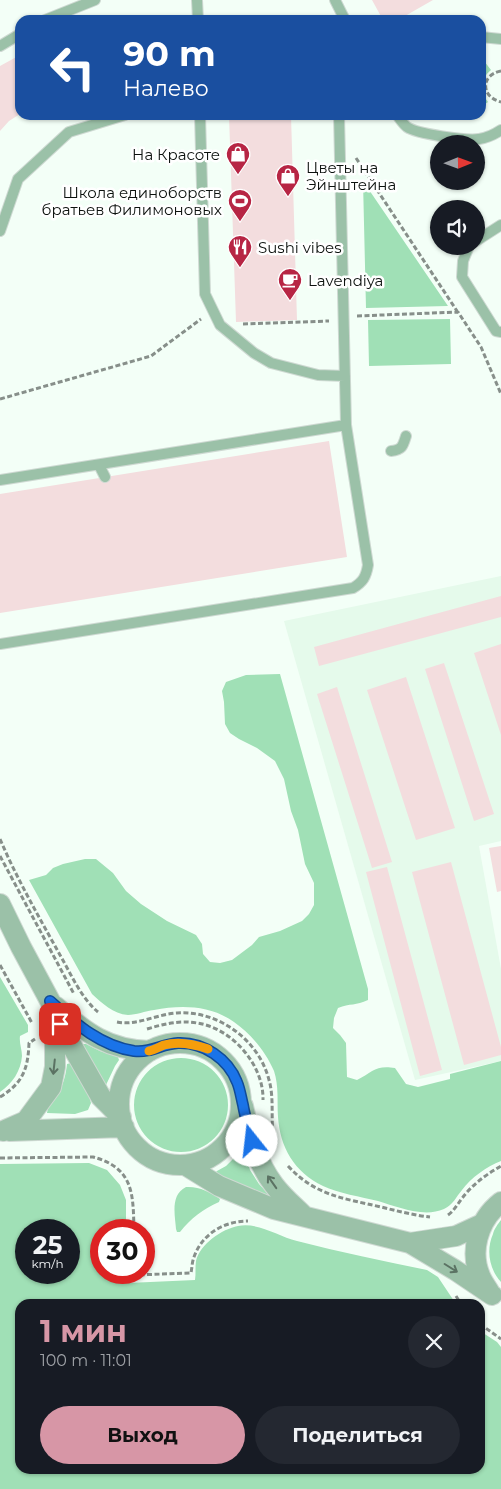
<!DOCTYPE html>
<html lang="ru">
<meta charset="utf-8">
<style>
:root{--surface:#171b24;--page:#242831;--text:#f1f3f6;--muted:#9ea1a6;--accent:#d796a6}
body{margin:0;font-family:Montserrat,sans-serif;background:var(--page);color:var(--text);height:100vh;display:flex;flex-direction:column;font-size:19px;white-space:nowrap}
*{box-sizing:border-box;margin:0}
p{font-size:16px;color:var(--muted)}
.icon{flex:none;width:28px;height:28px;fill:none;stroke:currentColor;stroke-width:2;stroke-linecap:round;stroke-linejoin:round}
.map{position:relative;flex:1;overflow:hidden}
.drawer{position:absolute;left:15px;top:1299px;width:470px;height:175px;display:flex;flex-direction:column;background:var(--surface);border-radius:15px;box-shadow:0 1px 4px #0004}
.drawer>*{flex:none}
.hud{position:absolute;left:15px;top:15px;width:471px;height:105px;border-radius:15px;box-shadow:0 1px 4px #0004;background:#1a4fa0;color:#fff;overflow:hidden}
.needle{width:32px;rotate:89deg}
.fabs{position:absolute;left:430px;top:135px;display:grid;gap:10px}
.fabs a{display:grid;place-items:center;width:55px;height:55px;border-radius:50%;background:var(--surface);box-shadow:0 1px 4px #0004;font-size:25px}
.speed{position:absolute;left:15px;top:1219px;display:flex;gap:10px;font-size:25px;font-weight:700;text-align:center}
.speed>*{display:grid;place-content:center;width:65px;height:65px;border-radius:50%;background:var(--surface);box-shadow:0 1px 4px #0004;line-height:1}
.speed small{font-size:12px;font-weight:400}
.speed .limit{border:8px solid #d22;background:#fff;color:#111}
.pin{position:absolute;display:grid;place-items:center;width:42px;height:42px;color:#fff;margin:-21px;border-radius:10px;box-shadow:0 2px 8px #0006}
.me{position:absolute;width:55px;margin:-28px;rotate:344deg;stroke-linejoin:round;filter:drop-shadow(0 0 4px #0008)}
.turn{display:flex;align-items:center;gap:18px;height:105px;padding:0 25px;font-size:22px}
.turn .icon{width:65px;height:65px;stroke-width:2.5}
.turn b{display:block;font-size:35px;line-height:42px}
.round{display:grid;place-items:center;flex:none;width:52px;height:52px;border-radius:26px;background:var(--page)}
.head{display:flex;align-items:center;justify-content:space-between;height:85px;padding:0 25px}
h1{font-size:30px;font-weight:700;line-height:38px;color:var(--accent)}
.cta{display:flex;gap:10px;margin-top:auto;padding:10px 25px}
.cta a{flex:1;height:58px;border-radius:30px;background:var(--accent);color:#111;font-size:20px;font-weight:700;line-height:58px;text-align:center}
.cta a+a{background:var(--page);color:var(--text)}
.map>svg:first-child{display:block}
.built{fill:#e5faeb}
.green{fill:#a0e0b6;fill-rule:evenodd}
.building{fill:#f3ddde}
.lines{fill:none;stroke-linecap:round;stroke-linejoin:round}
.lane-casing{stroke:#ced9d2;stroke-width:12}
.street-casing{stroke:#ced9d2;stroke-width:22}
.path{stroke:#878f8a;stroke-width:3;stroke-dasharray:5 2.5;stroke-linecap:butt}
.lane{stroke:#9bc1a8;stroke-width:10}
.street{stroke:#9bc1a8;stroke-width:20}
.oneway{stroke:#5b7263}
.route-casing{stroke:#114b97;stroke-width:12}
.route{stroke:#1a73e8;stroke-width:9}
.slow{stroke:#f59e0b;stroke-width:9}
.labels{text-anchor:middle;dominant-baseline:central;stroke-width:5;stroke-linejoin:round;paint-order:stroke}
.poi-label{font-size:15px;fill:#0c110e;stroke:#fff;text-anchor:start}
</style>
<div class="map">
<svg width="501" height="1489" viewBox="0 0 501 1489">
<rect width="100%" height="100%" fill="#f3fff7"/>
<path class="built" d="M 501,576 L 501,841 L 479,846 L 501,969 L 501,1061 L 415,1080 L 284,621 Z"/>
<path class="green" d="M 481,57 L 491,70 C 480,79 479,91 488,102 L 481,107 Z
M 363,181 L 448,306 L 366,308 Z
M 450,319 L 451,364 L 369,366 L 368,320 Z
M 280,674 L 368,989 L 368,1000 C 356,1006 350,1003 338,1008 L 334,1018 L 333,1028 L 340,1035 L 346,1043 L 347,1077 L 357,1080 C 373,1072 375,1065 395,1068 L 406,1084 L 418,1087 L 450,1079 L 450,1074 L 501,1061 L 501,1161 C 487,1166 471,1178 462,1190 C 456,1197 453,1205 444,1209 C 424,1218 398,1207 378,1201 C 361,1197 338,1193 323,1186 C 294,1172 280,1147 278,1117 C 277,1102 279,1086 274,1071 C 266,1052 251,1034 234,1022 C 210,1005 181,1005 154,1010 C 145,1011 136,1015 128,1015 C 113,1014 102,1003 92,994 L 29,880 L 46,875 L 53,868 L 63,864 L 85,859 L 96,859 L 113,873 L 126,891 L 141,904 L 167,921 L 196,935 L 202,944 L 203,954 L 210,962 L 220,963 L 232,960 L 252,945 L 259,937 L 280,931 L 302,921 L 309,914 L 314,905 L 314,883 L 305,864 L 298,830 L 291,811 L 284,779 L 275,761 L 257,748 L 239,739 L 230,733 L 225,724 L 224,702 L 222,691 L 226,682 L 246,675 Z
M 0,977 L 28,1025 L 28,1032 L 20,1036 C 19,1043 22,1049 22,1056 C 21,1071 12,1084 0,1092 Z
M 83,1044 L 86,1044 L 100,1051 L 118,1057 L 119,1060 L 115,1066 L 106,1085 L 103,1084 L 81,1047 Z
M134 1105a47 47 0 1 1 94 0a47 47 0 1 1-94 0Z
M 71,1063 L 89,1096 L 91,1103 L 88,1110 L 75,1114 L 47,1113 C 48,1105 55,1099 59,1092 C 64,1083 66,1073 67,1064 Z
M 240,1152 L 244,1152 L 250,1170 L 259,1184 L 270,1196 L 268,1200 L 214,1174 L 217,1171 L 226,1166 Z
M 89,1163 L 107,1170 L 120,1185 L 126,1200 L 126,1230 L 101,1230 L 101,1272 L 128,1273 L 128,1283 L 195,1280 C 196,1274 195,1267 196,1261 C 200,1244 222,1229 238,1226 C 258,1222 278,1236 297,1241 C 340,1252 383,1261 427,1270 L 438,1277 L 456,1304 L 20,1304 L 20,1469 L 480,1469 L 480,1331 L 497,1342 L 501,1347 L 501,1489 L 0,1489 L 0,1164 ZM 26,1230 L 69,1230 L 69,1272 L 26,1272 Z
M 186,1187 C 198,1186 211,1192 220,1199 L 219,1202 C 203,1209 191,1218 180,1232 L 177,1232 L 176,1229 C 175,1215 170,1195 186,1187 Z
M 501,1220 L 501,1282 C 489,1269 486,1250 493,1234 C 494,1229 498,1224 501,1220 Z"/>
<path class="building" d="M 372,0 L 433,0 L 398,20 L 383,20 Z
M 20,55 L 20,114 L 9,121 L 0,131 L 0,66 Z
M 229,115 L 291,115 L 297,320 L 236,322 Z
M 329,441 L 347,557 L 0,613 L 0,494 Z
M 501,596 L 501,617 L 319,666 L 314,647 Z
M 501,644 L 501,735 L 474,653 Z
M 444,663 L 494,814 L 474,821 L 425,669 Z
M 406,677 L 455,828 L 416,840 L 367,690 Z
M 337,687 L 392,862 L 372,868 L 317,694 Z
M 501,846 L 501,891 L 497,892 L 489,848 Z
M 451,862 L 501,1047 L 501,1055 L 464,1065 L 412,872 Z
M 387,867 L 442,1070 L 420,1076 L 366,872 Z"/>
<g class="lines">
<g class="lane-casing">
<path id="lane" d="M 197,0 L 198,20
M 335,0 L 345,20
M 45,20 L 95,0
M 481,37 L 501,39
M 0,46 L 20,34
M 200,115 L 205,294 L 220,325 L 254,353 L 271,363 L 318,375 L 345,376
M 397,115 C 400,119 403,124 407,127 C 417,134 467,141 479,139 C 487,138 495,134 501,130
M 0,231 L 18,179 L 69,132 L 125,115
M 476,241 L 501,225
M 469,246 L 463,261 L 462,277 L 496,331 L 501,332
M 391,451 C 402,450 403,446 406,436
M 99,465 L 105,477
M 0,480 L 346,425
M 0,644 L 353,588 C 363,582 366,577 368,565 L 346,425 L 339,115"/>
</g>
<g class="street-casing">
<path id="street" d="M 0,904 L 21,947 L 50,1001 L 60,1025 L 101,1097 L 121,1117
M 55,1006 C 86,1033 108,1050 150,1051
M119 1104a61 61 0 1 1 122 0a61 61 0 1 1-122 0Z
M 243,1106 C 249,1134 257,1163 274,1185 C 283,1197 294,1206 304,1216
M 3,1131 L 26,1121 L 51,1087 L 55,1067 L 55,1028 L 53,1018
M 9,1131 L 124,1127
M 185,1165 L 219,1186 L 274,1209 L 410,1243 L 455,1270 L 492,1295
M 410,1243 L 456,1236 L 482,1224
M 490,1293 C 488,1289 484,1284 482,1280 C 468,1253 478,1220 501,1202"/>
</g>
<path class="path" d="M 501,71 C 480,75 481,97 501,102
M 356,158 L 457,311
M 357,316 L 458,312 L 481,347 L 501,394
M 243,324 L 329,321
M 0,399 L 151,356 L 201,319
M 0,839 C 17,879 39,917 60,955 C 71,974 81,998 98,1012
M 0,856 L 74,994
M 0,965 L 32,1023
M 117,1022 C 137,1026 157,1014 177,1013 C 218,1010 259,1040 269,1080 C 274,1097 271,1116 273,1134
M 147,1029 C 164,1024 179,1020 197,1023 C 232,1028 264,1065 263,1100
M 0,1097 C 23,1083 28,1069 29,1043 L 35,1039
M 0,1158 L 93,1157 C 134,1168 133,1194 134,1230
M 288,1166 C 316,1196 343,1198 381,1207 C 397,1211 413,1215 430,1217
M 448,1215 C 455,1210 458,1203 463,1197 C 473,1184 487,1174 501,1166
M 135,1272 L 135,1275 L 191,1273 C 192,1268 192,1262 194,1257 C 202,1234 224,1221 248,1221
M 456,1296 L 461,1304
M 480,1324 L 501,1339"/>
<use href="#lane" class="lane"/>
<use href="#street" class="street"/>
</g>
<defs><path id="oneway-shaft" d="M-6 0H5M1.5-3L5.5 0L1.5 3" fill="none" stroke-width="1.6" stroke-linecap="round" stroke-linejoin="round" transform="scale(1.25)"/></defs>
<g class="oneway">
<use href="#oneway-shaft" transform="translate(54 1067) rotate(96)"/>
<use href="#oneway-shaft" transform="translate(272 1182) rotate(-125)"/>
<use href="#oneway-shaft" transform="translate(451 1268) rotate(32)"/>
</g>
<g class="lines">
<g class="route-casing">
<path id="route" d="M 60,1024 L 50,1001 C 75,1023 100,1046 134,1051 C 152,1053 161,1044 178,1043 C 204,1042 228,1059 237,1082 C 240,1089 241,1097 243,1105 C 245,1117 249,1129 252,1141"/>
</g>
<use href="#route" class="route"/>
<path class="slow" d="M 149,1051 C 154,1050 159,1047 164,1045 C 179,1041 194,1044 208,1049"/>
</g>
<defs>
<g id="shop-pin" transform="scale(1.25)"><path d="M0 17L-7.5 6A9.5 9.5 0 1 1 7.5 6Z" fill="#b72544" stroke="#fff"/><path d="M-5-2.5h2.3a2.7 3.5 0 0 1 5.4 0H5L5.5 6h-11ZM-1.5-2.5h3a1.5 2.3 0 0 0-3 0Z" fill="#fff"/></g>
<g id="stadium-pin" transform="scale(1.25)"><path d="M0 17L-7.5 6A9.5 9.5 0 1 1 7.5 6Z" fill="#b72544" stroke="#fff"/><path d="M0-5a6.5 5 0 1 0 0 10a6.5 5 0 1 0 0-10ZM-3.5-1.8h7v3.6h-7Z" fill="#fff"/></g>
<g id="restaurant-pin" transform="scale(1.25)"><path d="M0 17L-7.5 6A9.5 9.5 0 1 1 7.5 6Z" fill="#b72544" stroke="#fff"/><path d="M-5-6h1v4h1v-4h1v4h1v-4h1v5L-1.5 .5V6h-2V.5L-5-1ZM5-6V6H3V1.5H1.5Q1.5-4 5-6Z" fill="#fff"/></g>
<g id="cafe-pin" transform="scale(1.25)"><path d="M0 17L-7.5 6A9.5 9.5 0 1 1 7.5 6Z" fill="#b72544" stroke="#fff"/><path d="M-5.5-4.5H6V0H3Q3 3.5 0 3.5H-2.5Q-5.5 3.5-5.5 0ZM3-3.2v2h1.7v-2ZM-6 4.5H4V6H-6Z" fill="#fff"/></g>
</defs>
<g fill-rule="evenodd">
<use href="#shop-pin" x="238" y="154"/>
<use href="#shop-pin" x="288" y="176"/>
<use href="#stadium-pin" x="240" y="201"/>
<use href="#restaurant-pin" x="240" y="247"/>
<use href="#cafe-pin" x="290" y="280"/>
</g>
<g class="labels">
<g class="poi-label">
<text x="220" y="154" text-anchor="end">На Красоте</text>
<text x="306" y="167">Цветы на<tspan x="306" dy="17">Эйнштейна</tspan></text>
<text x="222" y="192" text-anchor="end">Школа единоборств<tspan x="222" dy="17">братьев Филимоновых</tspan></text>
<text x="258" y="247">Sushi vibes</text>
<text x="308" y="280">Lavendiya</text>
</g>
</g>
</svg>
<div class="fabs">
<a><svg class="needle" viewBox="-14 -14 28 28"><path d="M0-13l5 13h-10z" fill="#e53935"/><path d="M0 13l5-13h-10z" fill="#9ea1a6"/></svg></a>
<a><svg class="icon" aria-label="sound" viewBox="0 0 24 24"><path d="M4 9h4l5-4v14l-5-4H4zM17 9q2 3 0 6"/></svg></a>
</div>
<div class="speed"><div>25<small>km/h</small></div><div class="limit">30</div></div>
<div class="pin" style="left:60px;top:1024px;background:#d93025"><svg class="icon" aria-label="arrive" viewBox="0 0 24 24"><path d="M6 21V4h12l-3 4 3 4H6"/></svg></div>
<svg class="me" style="left:252px;top:1141px" viewBox="-20 -20 40 40"><circle r="19" fill="#fff"/><path d="M0-13L10 11 0 6-10 11z" fill="#1a73e8"/></svg>
<div class="hud">
<div class="turn"><svg class="icon" aria-label="left" viewBox="0 0 24 24"><path d="M17 20v-9H6M10 6l-5 5 5 5"/></svg><div><b>90 m</b>Налево</div></div>
</div>
<section class="drawer">
<div class="head"><div><h1>1 мин</h1><p>100 m · 11:01</p></div><a class="round"><svg class="icon" aria-label="close" viewBox="0 0 24 24"><path d="M6 6l12 12M18 6L6 18"/></svg></a></div>
<div class="cta"><a>Выход</a><a>Поделиться</a></div>
</section>
</div>
